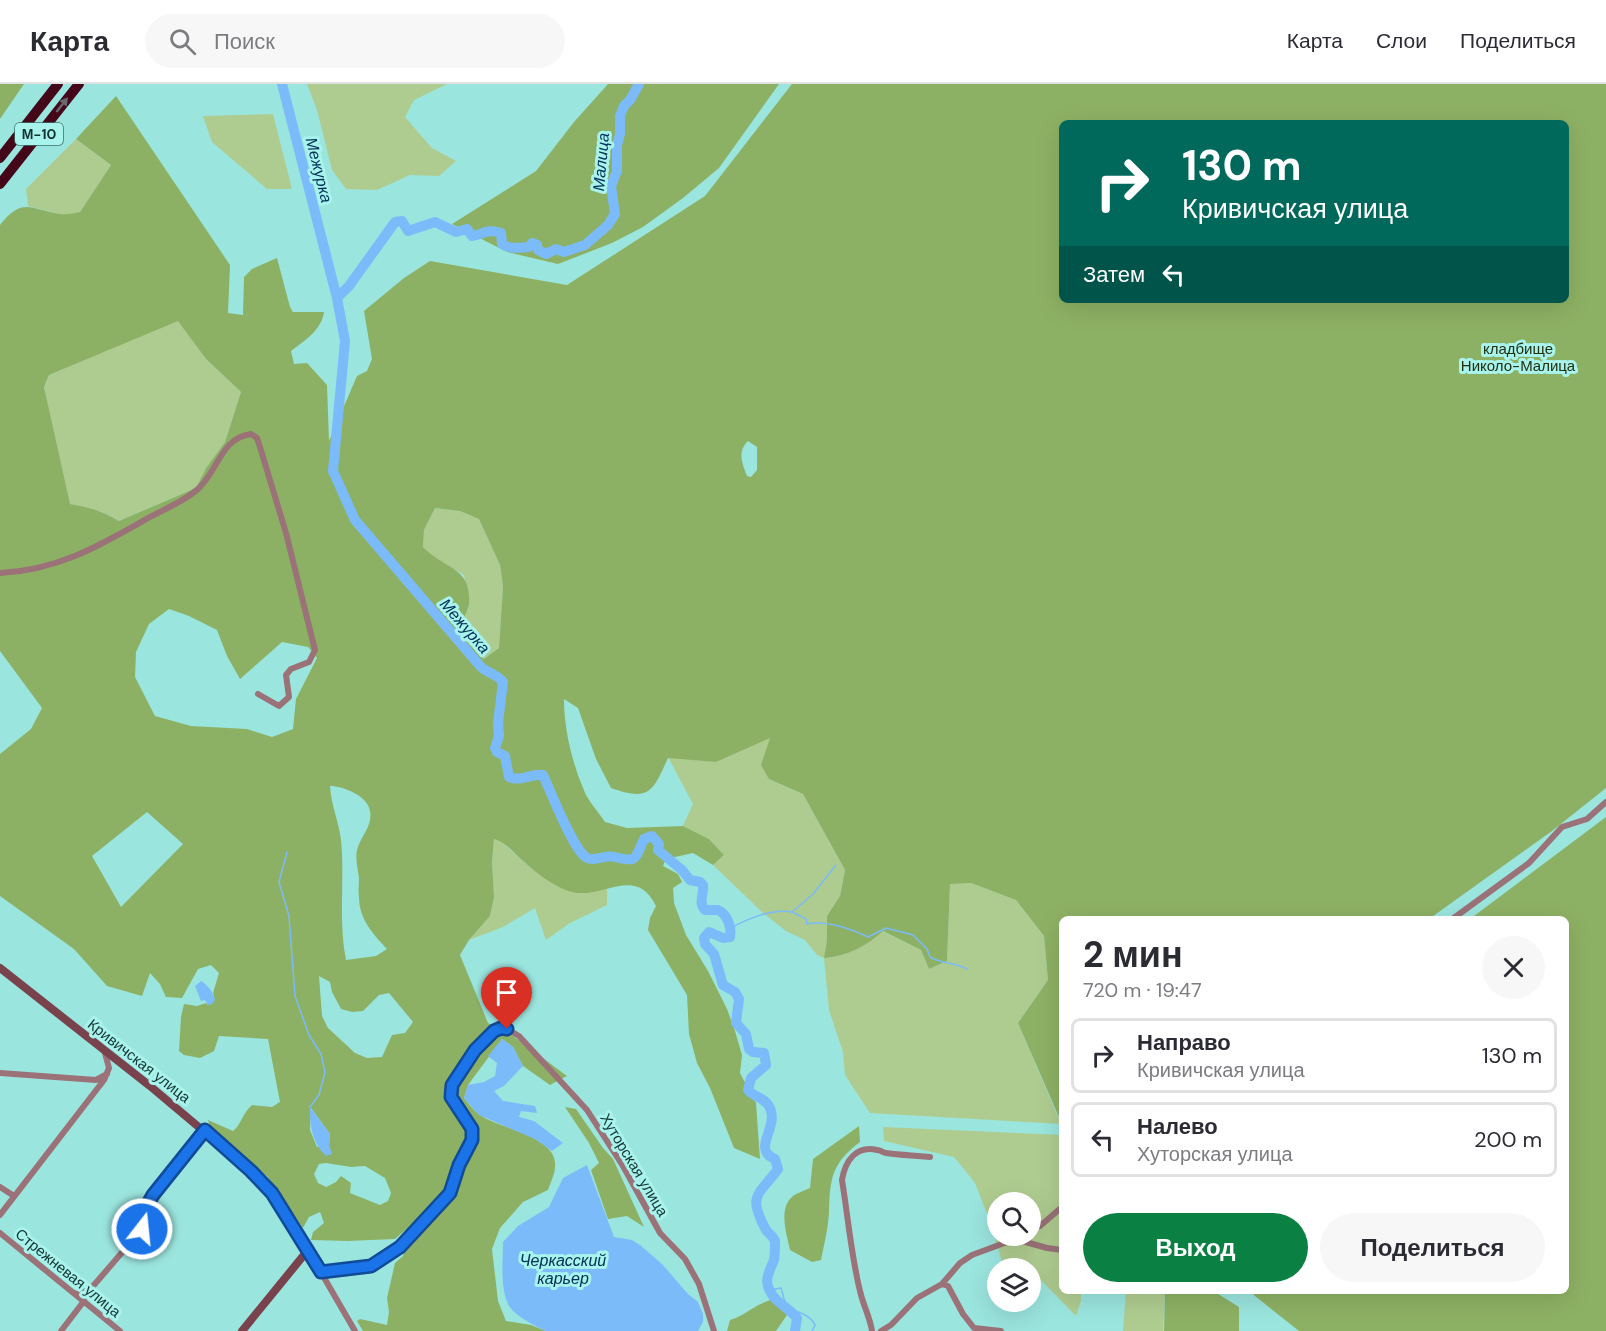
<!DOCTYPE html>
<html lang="ru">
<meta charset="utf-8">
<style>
:root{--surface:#fff;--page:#f7f7f7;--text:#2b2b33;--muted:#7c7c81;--line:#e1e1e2;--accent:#0b8043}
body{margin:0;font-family:"DM Sans",sans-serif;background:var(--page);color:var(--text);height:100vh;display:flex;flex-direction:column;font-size:22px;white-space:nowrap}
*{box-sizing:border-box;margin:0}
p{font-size:20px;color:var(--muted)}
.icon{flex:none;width:33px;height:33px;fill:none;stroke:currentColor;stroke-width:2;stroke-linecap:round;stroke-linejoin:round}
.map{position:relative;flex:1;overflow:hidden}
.panel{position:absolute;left:1059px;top:832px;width:510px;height:378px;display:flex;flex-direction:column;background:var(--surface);border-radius:9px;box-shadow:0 6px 24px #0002}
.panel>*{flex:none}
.banner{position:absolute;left:1059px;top:36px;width:510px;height:183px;border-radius:9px;box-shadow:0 6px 24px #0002;background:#00695c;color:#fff;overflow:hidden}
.fabs{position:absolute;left:987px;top:1108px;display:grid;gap:12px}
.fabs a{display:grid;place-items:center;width:54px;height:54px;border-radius:50%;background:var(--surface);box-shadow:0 6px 24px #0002;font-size:30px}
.pin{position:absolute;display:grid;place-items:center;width:51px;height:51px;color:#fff;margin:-62px -26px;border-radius:50% 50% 50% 0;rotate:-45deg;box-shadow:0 0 6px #0007}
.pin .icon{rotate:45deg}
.me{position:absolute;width:66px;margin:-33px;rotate:16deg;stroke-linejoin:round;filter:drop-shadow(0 0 4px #0008)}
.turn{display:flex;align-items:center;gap:21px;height:126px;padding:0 24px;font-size:27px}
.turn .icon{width:78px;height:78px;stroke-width:2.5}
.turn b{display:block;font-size:42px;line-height:51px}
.then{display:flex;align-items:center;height:57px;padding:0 24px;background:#0003;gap:12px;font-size:22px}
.round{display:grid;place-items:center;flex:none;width:63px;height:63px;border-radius:32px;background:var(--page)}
.overview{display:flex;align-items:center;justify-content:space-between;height:102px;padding:0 24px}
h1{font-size:36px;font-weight:700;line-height:45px}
.primary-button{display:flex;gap:12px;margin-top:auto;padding:12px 24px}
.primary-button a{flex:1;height:69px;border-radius:36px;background:var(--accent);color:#fff;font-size:24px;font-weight:700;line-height:69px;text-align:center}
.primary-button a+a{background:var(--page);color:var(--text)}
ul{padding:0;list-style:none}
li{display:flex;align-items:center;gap:18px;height:75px;margin:0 12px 9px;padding:0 12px;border:3px solid var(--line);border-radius:9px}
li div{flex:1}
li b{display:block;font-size:22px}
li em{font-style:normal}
header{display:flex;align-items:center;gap:36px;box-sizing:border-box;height:84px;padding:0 30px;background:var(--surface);border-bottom:2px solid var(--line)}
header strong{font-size:28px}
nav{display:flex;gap:33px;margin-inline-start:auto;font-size:21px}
.search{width:420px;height:54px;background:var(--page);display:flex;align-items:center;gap:15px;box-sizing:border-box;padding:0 21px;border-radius:33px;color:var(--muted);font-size:22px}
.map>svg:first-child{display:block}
.green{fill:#afcc90;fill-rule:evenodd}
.forest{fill:#8db164;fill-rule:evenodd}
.water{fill:#7bbbf9}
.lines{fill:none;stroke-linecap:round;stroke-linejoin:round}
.stream{stroke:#7bbbf9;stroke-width:1.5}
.river{stroke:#7bbbf9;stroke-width:10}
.street{stroke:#9a7278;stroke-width:6}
.secondary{stroke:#79434d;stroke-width:8}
.highway{stroke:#430719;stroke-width:10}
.oneway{fill:#6b656d}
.route-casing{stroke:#114b97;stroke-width:15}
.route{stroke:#1a73e8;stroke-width:10}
.labels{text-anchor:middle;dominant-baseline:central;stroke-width:6;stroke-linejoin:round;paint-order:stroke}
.shield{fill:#a8f3ec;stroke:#406d69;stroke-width:1.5}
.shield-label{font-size:14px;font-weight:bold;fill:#143331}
.park-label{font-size:15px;fill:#223010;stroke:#a8f3ec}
.street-label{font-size:15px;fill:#143331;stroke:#a8f3ec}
.water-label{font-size:16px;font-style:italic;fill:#002f56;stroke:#a8f3ec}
</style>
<header>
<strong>Карта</strong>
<div class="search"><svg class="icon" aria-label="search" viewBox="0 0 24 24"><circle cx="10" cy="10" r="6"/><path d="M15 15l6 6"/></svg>Поиск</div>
<nav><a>Карта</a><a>Слои</a><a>Поделиться</a></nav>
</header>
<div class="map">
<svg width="1606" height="1247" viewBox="0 0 1606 1247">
<rect width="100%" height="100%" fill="#9be5df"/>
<path class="green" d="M 307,0 L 447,0 L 414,16 L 405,33 L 432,64 L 456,77 L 439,92 L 410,91 L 377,106 L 346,105 L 332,86 L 317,26 Z
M 273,30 L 292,105 L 267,105 L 212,58 L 203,32 Z
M 76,55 L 111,81 L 80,128 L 63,131 L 28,122 L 26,105 Z
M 178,236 L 206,275 L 241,308 L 225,358 L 206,384 L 196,404 L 119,437 C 102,427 89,423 69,420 L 44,303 L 49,291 Z
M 435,424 L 460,427 L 479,435 L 500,481 L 503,502 L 499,564 L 484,575 L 461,552 L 463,536 L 469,523 L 464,491 L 432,472 L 423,463 L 424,446 Z
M 771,653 L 769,695 L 803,710 L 845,786 L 840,812 L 827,832 L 827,856 L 825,874 C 848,872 865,863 882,847 L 921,866 L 929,885 L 947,877 L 950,799 L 971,799 L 1016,816 L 1044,852 L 1048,896 L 1018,939 L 1061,1040 L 870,1029 L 845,991 L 843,968 L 829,926 L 824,874 L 817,871 L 805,856 L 786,847 L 763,829 L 713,781 L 724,771 L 709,755 L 683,742 L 693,720 L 668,673 L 716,678 Z
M 494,755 L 501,757 L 528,782 L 543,792 L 579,809 L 607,805 L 607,821 L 570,839 L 546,856 L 535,824 L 503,843 L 469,856 L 490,832 L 494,813 L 492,778 Z
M 883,1043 L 1062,1051 L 1062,1208 L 1081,1208 L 1081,1217 L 1076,1232 L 1038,1193 L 1031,1191 L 1030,1185 L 1014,1185 L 1003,1181 L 991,1140 L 975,1099 L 954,1073 L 884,1057 ZM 998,1119 L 1030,1119 L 1030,1152 L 998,1152 Z
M 1126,1208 L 1165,1208 L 1163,1247 L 1123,1247 Z"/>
<path class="forest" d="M 0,0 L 24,0 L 0,35 Z
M 608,0 L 779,0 L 719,84 L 683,114 L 643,143 L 612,159 L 558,180 L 507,168 L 452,140 L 536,87 L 574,38 Z
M 792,0 L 1606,0 L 1606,704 L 1552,747 L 1429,835 L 1062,836 L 1062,1040 L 1018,939 L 1048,896 L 1044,852 L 1016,816 L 971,799 L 950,800 L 947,877 L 929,885 L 921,866 L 883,847 C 865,863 848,872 824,874 L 827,856 L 827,832 L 840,812 L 845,786 L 803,710 L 769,695 L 761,681 L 770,654 L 716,678 L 668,674 C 653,707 650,718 611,704 L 596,675 L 578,624 L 564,615 C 564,647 573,682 586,711 C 591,720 599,729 605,738 L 627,744 L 683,742 L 709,755 L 724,771 L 713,781 L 693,769 L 666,775 L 663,782 L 678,790 L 682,798 L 673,804 L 674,819 L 686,851 L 708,887 L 727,925 L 735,947 L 742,971 L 740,989 L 756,1019 L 760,1075 L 734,1064 L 710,1004 L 697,979 L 689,950 L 687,911 L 648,846 L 650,834 L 656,822 C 637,783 608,811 578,809 C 561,808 536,789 523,777 C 514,769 506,758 494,755 L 492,778 L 494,813 L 490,832 L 469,856 L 460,871 L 488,939 L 513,952 L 567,992 L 550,1001 L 523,982 L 513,963 L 502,955 L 468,1001 L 464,1014 C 469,1020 474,1027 480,1031 C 498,1044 554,1052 555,1079 C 556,1088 551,1097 548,1106 L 523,1118 L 500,1144 L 492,1165 L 498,1217 L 506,1237 L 531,1241 L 546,1247 L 363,1247 L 357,1237 L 360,1235 L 387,1241 L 389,1228 L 387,1214 L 395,1179 L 403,1172 L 404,1167 L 434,1132 L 430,1124 L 395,1155 L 348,1157 L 311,1156 L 313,1148 L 324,1139 L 320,1128 L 309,1133 L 303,1144 L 268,1093 L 210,1043 L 208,1036 L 233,1047 C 241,1041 242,1030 252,1021 L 272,1023 L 280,1018 L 268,955 L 219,952 L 214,967 L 200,974 L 184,971 L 179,967 L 181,933 L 184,920 L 197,922 L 206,919 L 208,921 L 214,912 L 213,909 L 219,889 L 211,881 L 198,885 L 182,914 L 166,913 L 160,900 L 150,889 L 142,912 L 107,902 L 74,865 L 0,812 L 0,670 L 31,645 L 42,624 L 0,567 L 0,141 C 23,112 31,126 60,130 C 66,131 74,129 80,128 L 111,81 L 76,55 L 116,12 L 230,181 L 228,229 L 243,231 L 244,193 L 252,185 L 277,174 L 290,223 L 293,228 L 324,228 C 321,247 305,256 291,267 L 294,280 L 307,279 L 327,301 L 329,357 L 357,292 L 367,287 L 372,275 L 364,227 L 404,194 L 430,177 L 567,201 L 705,112 ZM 1062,39 L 1566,39 L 1566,216 L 1062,216 ZM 178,237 L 206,275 L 241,308 L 225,358 L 206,384 L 196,404 L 119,437 C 102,427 89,423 70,420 L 44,303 L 49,291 ZM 748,357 L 757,363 L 757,386 L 751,393 L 747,392 C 742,379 737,368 748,357 ZM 435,424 L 460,427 L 479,435 L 500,481 L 503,502 L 499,564 L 484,575 L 461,552 C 462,546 462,539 464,534 C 466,529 468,525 469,521 C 472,482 445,486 423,463 L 424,446 ZM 169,525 L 189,532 L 217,546 L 227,572 L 240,595 L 282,558 L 308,563 L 317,574 L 296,615 L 293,645 L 272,653 L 247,645 L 191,642 L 155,632 L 135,593 L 136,568 L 149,540 ZM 330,702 C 343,702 368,712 370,727 C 373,742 360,753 357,766 C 355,774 358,786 359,794 C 359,801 358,807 359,813 C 359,835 373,850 387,865 L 376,872 L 346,876 C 338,836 345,796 341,756 C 339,738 331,721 330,702 ZM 147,728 L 183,760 L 121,823 L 92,772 ZM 319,892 L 330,898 L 332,908 L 341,925 L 352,928 L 363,927 L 379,911 L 389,909 L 413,938 L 405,949 L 392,951 L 382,973 L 367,974 L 355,969 L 328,944 L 322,932 ZM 311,1024 L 330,1050 L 329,1061 L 317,1063 L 310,1046 ZM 326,1079 L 351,1083 L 365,1082 L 385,1094 L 391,1109 L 388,1117 L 380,1121 L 350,1109 L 351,1099 L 341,1092 L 336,1098 L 326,1103 L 318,1099 L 314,1090 L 319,1080 Z
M 1606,733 L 1606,1247 L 1299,1247 L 1250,1208 L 1566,1208 L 1566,836 L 1470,835 Z
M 565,1023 L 576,1025 L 603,1064 L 613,1075 L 644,1143 L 627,1132 L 608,1135 L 591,1086 L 599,1079 L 589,1059 Z
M 859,1042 L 860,1058 C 831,1080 830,1095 829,1129 C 828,1145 824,1161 821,1176 L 812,1178 L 790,1166 C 787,1151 778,1125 792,1113 C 796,1109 804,1107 810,1104 L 813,1075 Z
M 1165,1208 L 1215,1208 L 1239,1223 L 1239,1247 L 1164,1247 Z
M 775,1215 L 787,1231 L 776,1247 L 727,1247 L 730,1236 C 746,1231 758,1218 775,1215 Z"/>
<path class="water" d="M 201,897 C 208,901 213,908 215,916 L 212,920 L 208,921 L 205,916 L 201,917 L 195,902 Z
M 502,955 L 513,963 L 523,982 L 504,1002 L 494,1007 L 503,1017 L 535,1022 L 537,1029 L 521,1027 L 519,1033 L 534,1037 L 563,1059 L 552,1067 L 535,1055 L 479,1031 L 464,1014 L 468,1001 L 484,998 L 495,992 L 497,979 L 488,972 Z
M 310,1023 L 330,1050 L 329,1061 L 332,1070 L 326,1072 C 312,1058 310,1043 310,1023 Z
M 587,1081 L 614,1153 L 632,1156 L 640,1161 L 662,1180 L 688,1210 L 698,1218 L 703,1230 L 703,1238 L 698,1247 L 546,1247 C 535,1242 513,1231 508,1220 C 500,1202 503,1177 503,1158 L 518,1142 L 549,1123 L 563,1094 Z"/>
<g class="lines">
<path class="stream" d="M 287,768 L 279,798 L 289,832 L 295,912 L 309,951 L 321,970 L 325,988 L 319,1011 L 310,1023
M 792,828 L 813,810 L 836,781
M 731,844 C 747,835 773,824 792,828 C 797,830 802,833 806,835 L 807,840 C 827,836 849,844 868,853 L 886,844 L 913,851 L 927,865 L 930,873 C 941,880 954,878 967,885
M 770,1206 L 781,1204 L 786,1222
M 791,1226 C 800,1228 811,1232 815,1241 L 812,1247"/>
<path class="river" d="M 282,0 L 337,214 L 345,257 L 333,387 L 355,436 L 481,583 C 488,589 498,591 503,598 L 498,639 L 499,652 L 495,664 L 497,668 L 505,672 L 509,693 C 523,698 531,689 543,691 C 551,708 573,766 587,774 C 596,778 605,770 615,773 C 637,779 635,775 644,755 L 652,752 L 659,760 L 658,766 L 682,786 L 690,796 L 700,798 L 703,801 C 704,810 698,819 705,826 L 718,826 C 727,830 732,843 730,853 L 723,854 L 709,848 L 704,854 L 705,860 L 714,870 L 723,901 L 735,908 L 739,915 L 736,939 L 746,950 L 749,965 L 753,968 L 764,969 L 766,981 L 751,994 L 748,1006 C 755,1014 765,1013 770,1024 C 779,1044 751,1065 775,1075 L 778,1085 C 758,1112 747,1111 766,1146 C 769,1150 773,1152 775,1157 C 775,1163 775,1170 774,1176 C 769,1189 762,1197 773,1212 C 779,1220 790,1225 797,1234 L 795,1247
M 337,214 L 349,202 L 395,138 L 402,137 L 408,147 L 435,138 L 456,148 L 467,145 L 472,152 C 482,151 487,144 501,149 L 502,160 C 508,165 521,164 529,163 L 532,159 L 537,161 L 538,166 L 546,170 L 556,165 L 564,168 L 585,161 L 608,141 L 615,130 L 611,102 L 617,87 L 617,61 L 620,50 L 620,32 L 624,22 L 630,16 L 639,0"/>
<path class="street" d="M 0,489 C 58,486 99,462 148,434 C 165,425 185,417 199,404 C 219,385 221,354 251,350 L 257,354 L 260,363 L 286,449 L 315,566 L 309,578 L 291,585 L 286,591 L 289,613 L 279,622 L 258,610
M 1451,836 L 1529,779 L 1562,743 L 1587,735 L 1606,718
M 0,989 L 96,996 L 107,990
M 0,1103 L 14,1112
M 0,1131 L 104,996 L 109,984 L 105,969
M 1030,1144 L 1040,1142 L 1062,1123
M 0,1149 L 120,1247
M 1011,1154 L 1047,1164 L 1062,1166
M 308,1166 L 355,1247
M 321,1188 L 371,1182 L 400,1163 L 450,1109 L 459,1081 L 472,1056 L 472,1045 L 451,1013 L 452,1001 L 475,966 L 494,947 L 501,944 L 507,945 L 519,952 L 587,1026 L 623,1082 L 660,1149 L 685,1175 L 699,1200 L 714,1247
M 942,1200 L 948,1202 L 963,1230 L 974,1244 L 1001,1247
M 75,1210 L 86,1207 L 94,1201 L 137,1151 C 145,1139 145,1124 153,1111 L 205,1046
M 61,1247 L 84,1217
M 872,1247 C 870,1233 863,1221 860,1207 C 851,1171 848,1133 842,1096 C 845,1077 856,1061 877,1066 C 881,1066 883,1069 886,1069 C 901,1071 916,1072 930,1073
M 881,1247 L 891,1241 L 917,1214 L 942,1200 L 960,1179 L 972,1171 L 1007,1158 L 1013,1152"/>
<path class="secondary" d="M 0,884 L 150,1002 L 251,1087 L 272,1109 L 308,1166 L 242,1247"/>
<path class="highway" d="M 0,74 L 58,0
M 0,100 L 79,0"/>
</g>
<defs><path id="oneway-solid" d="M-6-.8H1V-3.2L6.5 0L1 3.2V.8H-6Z" transform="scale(1.5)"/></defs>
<use class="oneway" href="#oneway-solid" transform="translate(62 21) rotate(-52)"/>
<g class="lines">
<g class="route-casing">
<path id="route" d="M 142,1145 L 148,1120 L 153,1111 L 205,1046 L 251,1087 L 272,1109 L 321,1188 L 371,1182 L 400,1163 L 450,1109 L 459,1081 L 472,1056 L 472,1045 L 451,1013 L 452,1001 L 475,966 L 494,947 L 501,944 L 507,945"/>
</g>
<use href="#route" class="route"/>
</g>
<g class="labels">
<rect class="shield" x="15" y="39" width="48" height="22" rx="4.5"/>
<g class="shield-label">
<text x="39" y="50">М-10</text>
</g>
<g class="park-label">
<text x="1518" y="265">кладбище<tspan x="1518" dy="17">Николо-Малица</tspan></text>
</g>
<g class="street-label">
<text transform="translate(139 977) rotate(38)">Кривичская улица</text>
<text transform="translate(634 1081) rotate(59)">Хуторская улица</text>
<text transform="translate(68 1189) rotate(39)">Стрежневая улица</text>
</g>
<g class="water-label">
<text transform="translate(601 78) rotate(-85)">Малица</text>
<text transform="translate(319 86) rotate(76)">Межурка</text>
<text transform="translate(465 542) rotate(49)">Межурка</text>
<text x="563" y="1176">Черкасский<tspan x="563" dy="18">карьер</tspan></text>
</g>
</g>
</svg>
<div class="fabs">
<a><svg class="icon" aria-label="search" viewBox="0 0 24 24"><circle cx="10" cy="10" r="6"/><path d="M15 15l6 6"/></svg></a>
<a><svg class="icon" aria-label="layers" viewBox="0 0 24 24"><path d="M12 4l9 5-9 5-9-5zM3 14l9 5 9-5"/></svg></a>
</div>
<div class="pin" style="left:507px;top:945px;background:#d93025"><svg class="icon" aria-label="arrive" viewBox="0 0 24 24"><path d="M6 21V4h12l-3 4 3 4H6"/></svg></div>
<svg class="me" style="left:142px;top:1145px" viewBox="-20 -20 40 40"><circle r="17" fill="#1a73e8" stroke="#fff" stroke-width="3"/><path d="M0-11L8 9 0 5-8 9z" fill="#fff"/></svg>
<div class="banner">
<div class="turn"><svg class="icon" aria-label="right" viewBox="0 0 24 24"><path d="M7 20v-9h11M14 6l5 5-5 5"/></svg><div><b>130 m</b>Кривичская улица</div></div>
<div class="then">Затем<svg class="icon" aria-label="left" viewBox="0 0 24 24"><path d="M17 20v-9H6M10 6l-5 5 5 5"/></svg></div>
</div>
<section class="panel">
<div class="overview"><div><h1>2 мин</h1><p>720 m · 19:47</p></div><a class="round"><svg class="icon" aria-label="close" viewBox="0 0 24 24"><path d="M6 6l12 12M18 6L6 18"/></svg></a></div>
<ul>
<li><svg class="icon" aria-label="right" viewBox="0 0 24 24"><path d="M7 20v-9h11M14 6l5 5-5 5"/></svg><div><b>Направо</b><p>Кривичская улица</p></div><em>130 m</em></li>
<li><svg class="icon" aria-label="left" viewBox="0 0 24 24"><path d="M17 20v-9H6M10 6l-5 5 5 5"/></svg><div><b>Налево</b><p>Хуторская улица</p></div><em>200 m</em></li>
</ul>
<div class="primary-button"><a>Выход</a><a>Поделиться</a></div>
</section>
</div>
